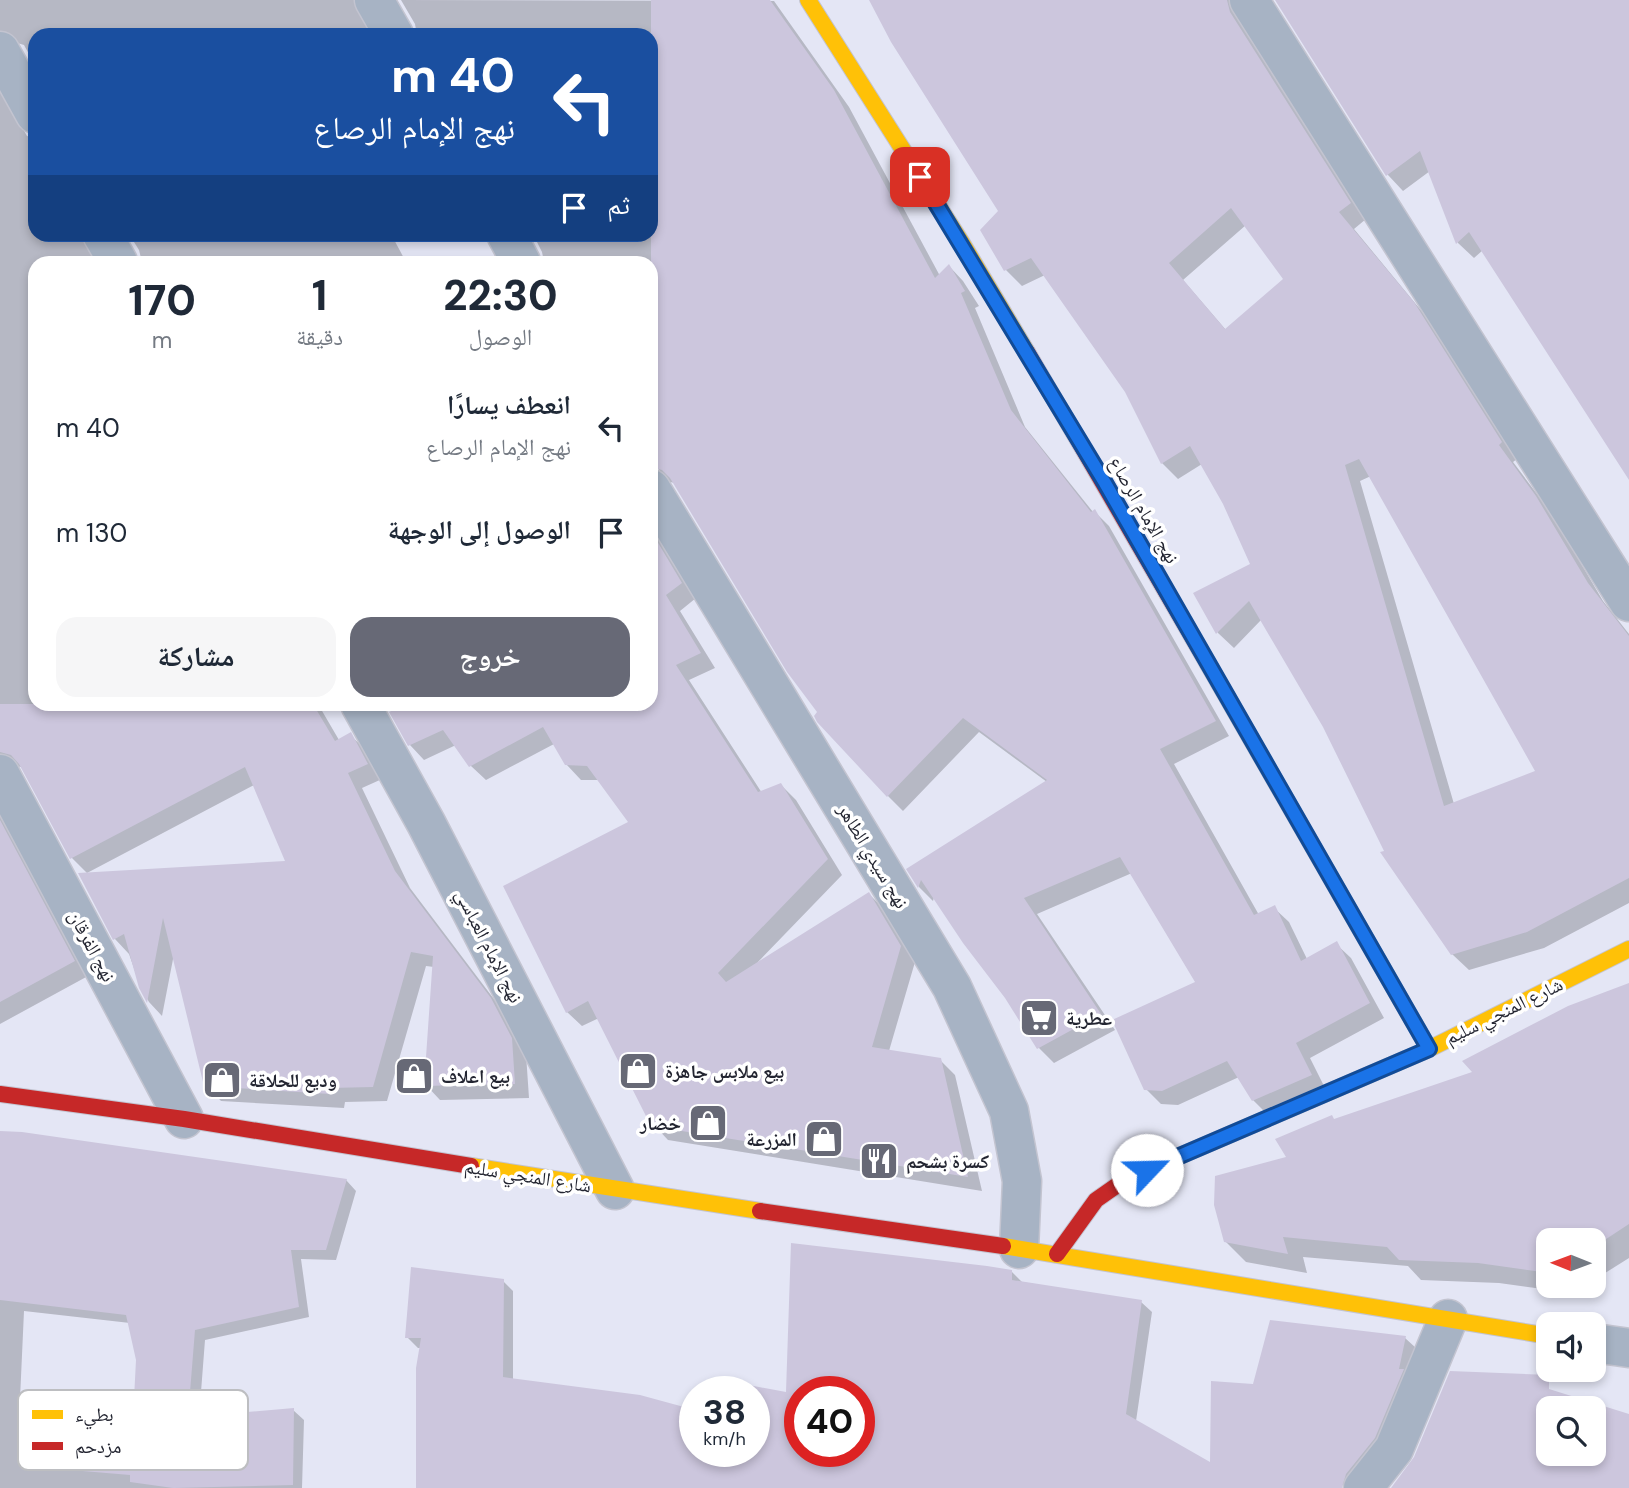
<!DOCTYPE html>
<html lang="ar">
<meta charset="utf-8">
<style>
:root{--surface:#fff;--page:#f6f6f7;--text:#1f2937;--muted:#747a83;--accent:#676976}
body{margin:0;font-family:"DM Sans","Noto Naskh Arabic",sans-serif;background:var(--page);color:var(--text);direction:rtl;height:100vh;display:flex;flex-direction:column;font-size:26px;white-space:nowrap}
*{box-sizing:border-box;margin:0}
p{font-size:23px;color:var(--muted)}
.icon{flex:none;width:38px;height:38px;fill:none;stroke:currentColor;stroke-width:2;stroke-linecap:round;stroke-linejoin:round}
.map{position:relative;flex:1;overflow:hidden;direction:ltr}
.sheet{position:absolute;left:28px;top:256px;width:630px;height:455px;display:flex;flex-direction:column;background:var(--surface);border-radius:21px;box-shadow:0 4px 10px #0003;direction:rtl}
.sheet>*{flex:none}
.top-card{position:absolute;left:28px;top:28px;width:630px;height:214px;border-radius:21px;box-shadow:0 4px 10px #0003;direction:rtl;background:#1a4fa0;color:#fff;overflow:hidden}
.needle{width:46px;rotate:271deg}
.controls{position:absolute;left:1536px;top:1228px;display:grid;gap:14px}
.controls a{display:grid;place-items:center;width:70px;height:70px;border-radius:14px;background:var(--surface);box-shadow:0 4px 10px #0003;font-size:35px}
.speed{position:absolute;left:679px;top:1376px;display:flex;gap:14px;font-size:35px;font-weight:700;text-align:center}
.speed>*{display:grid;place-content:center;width:91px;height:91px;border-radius:50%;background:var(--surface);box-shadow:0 4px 10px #0003;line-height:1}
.speed small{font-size:18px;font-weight:400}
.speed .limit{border:10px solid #d22;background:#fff;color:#111}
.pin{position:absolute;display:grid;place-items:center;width:60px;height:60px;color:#fff;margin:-30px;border-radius:14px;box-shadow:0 4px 10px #0006}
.me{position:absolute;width:77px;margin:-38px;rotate:66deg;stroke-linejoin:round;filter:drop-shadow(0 0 5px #0008)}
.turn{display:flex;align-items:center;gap:24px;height:147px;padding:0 28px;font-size:32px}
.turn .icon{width:91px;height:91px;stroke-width:2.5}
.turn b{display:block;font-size:49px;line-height:60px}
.then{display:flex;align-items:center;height:66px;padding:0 28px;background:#0003;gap:14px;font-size:26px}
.eta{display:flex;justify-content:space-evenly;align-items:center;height:119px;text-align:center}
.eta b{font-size:42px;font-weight:800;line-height:49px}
.action{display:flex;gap:14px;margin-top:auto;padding:14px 28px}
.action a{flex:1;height:80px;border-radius:21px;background:var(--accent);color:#fff;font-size:28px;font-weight:800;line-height:80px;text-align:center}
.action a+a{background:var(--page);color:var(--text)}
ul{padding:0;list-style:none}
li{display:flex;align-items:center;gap:21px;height:105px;padding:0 28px}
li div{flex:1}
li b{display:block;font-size:26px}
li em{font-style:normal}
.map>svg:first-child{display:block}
.shadow{fill:#0003;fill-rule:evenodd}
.building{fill:#ccc6dd;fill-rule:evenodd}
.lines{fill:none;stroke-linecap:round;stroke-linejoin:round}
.street-casing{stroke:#c3c4d0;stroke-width:41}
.slow-casing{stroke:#c3c4d0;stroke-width:18}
.jam-casing{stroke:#c3c4d0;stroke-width:18}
.street{stroke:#a7b3c4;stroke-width:38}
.slow{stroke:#ffc107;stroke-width:16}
.jam{stroke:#c62828;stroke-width:16}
.route-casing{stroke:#114b97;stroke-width:18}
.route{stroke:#1a73e8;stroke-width:12}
.labels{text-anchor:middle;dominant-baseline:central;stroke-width:7;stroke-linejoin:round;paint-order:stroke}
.street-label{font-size:19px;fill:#232531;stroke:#fff}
.poi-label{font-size:19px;font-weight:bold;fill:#232531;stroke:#fff;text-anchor:start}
.key{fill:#fff;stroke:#bdbec1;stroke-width:2}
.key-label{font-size:19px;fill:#232531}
</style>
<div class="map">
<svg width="1629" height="1488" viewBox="0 0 1629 1488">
<rect width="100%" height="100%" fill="#e4e6f5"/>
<path class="shadow" d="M 0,0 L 374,0 L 374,35 L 35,35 L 35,65 L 24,45 L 17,43 L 0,51 Z
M 401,0 L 774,1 L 849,107 L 940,276 L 949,266 L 963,281 L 979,306 L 975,308 L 1025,427 L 1093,512 L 1094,511 L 1109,526 L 1229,736 L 1174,764 L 1259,915 L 1274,908 L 1289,922 L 1307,959 L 1336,944 L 1351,958 L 1384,1018 L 1310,1058 L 1326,1090 L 1268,1115 L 1253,1100 L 1239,1077 L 1178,1105 L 1161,1104 L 1146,1089 L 1198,983 L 1132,873 L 1037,914 L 1115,1030 L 1054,1063 L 1039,1048 L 1006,997 L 934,897 L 933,901 L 919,887 L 908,869 L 1047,782 L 979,732 L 903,811 L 888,796 L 819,721 L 819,711 L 675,483 L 670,482 L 651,461 L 651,262 L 544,262 L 542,252 L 533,234 L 651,234 L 651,35 L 417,35 L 415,24 Z
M 871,0 L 1251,0 L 1366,219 L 1354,229 L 1429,320 L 1517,459 L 1513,462 L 1552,514 L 1603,601 L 1629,634 L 1629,903 L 1544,948 L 1469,970 L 1452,954 L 1387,851 L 1325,726 L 1262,619 L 1234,648 L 1218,633 L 1196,594 L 1253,565 L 1225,503 L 1202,464 L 1178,479 L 1162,463 L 1126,392 L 1045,275 L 1022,286 L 1006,270 L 982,231 L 1001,211 ZM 1246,225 L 1286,279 L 1226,330 L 1183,280 ZM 1371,476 L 1537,772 L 1454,804 L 1360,481 Z
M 1277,0 L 1629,0 L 1629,477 L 1483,250 L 1474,258 L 1458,243 L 1430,171 L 1403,191 L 1388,175 Z
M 0,87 L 27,136 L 35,138 L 35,234 L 101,234 L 98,262 L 35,262 L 35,704 L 318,704 L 339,740 L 350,735 L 365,749 L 382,779 L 362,788 L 410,888 L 506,1015 L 526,1054 L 529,1098 L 440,1100 L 426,1085 L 434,967 L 426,966 L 387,1101 L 345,1102 L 344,1108 L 221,1101 L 206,1085 L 174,954 L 162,1016 L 149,1002 L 141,988 L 129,954 L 115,939 L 80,875 L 288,863 L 254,785 L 87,873 L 72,858 L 24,768 L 17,766 L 0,773 Z
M 129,234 L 391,234 L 406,262 L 142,262 L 139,250 Z
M 651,529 L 659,538 L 696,598 L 680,611 L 715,668 L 689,680 L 762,793 L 781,785 L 796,800 L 842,875 L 757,963 L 869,894 L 884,909 L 915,962 L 889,1051 L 940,1060 L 955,1075 L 982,1191 L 668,1140 L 653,1124 L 599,1018 L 582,1026 L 567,1012 L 631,823 L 600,780 L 581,780 L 566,764 L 554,744 L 486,780 L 471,766 L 456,745 L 424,760 L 410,745 L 392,713 L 409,704 L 651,704 Z
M 0,810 L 88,976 L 0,1024 Z
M 1629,985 L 1629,1258 L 1594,1280 L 1594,1241 L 1549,1241 L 1539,1270 L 1543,1289 L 1499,1283 L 1421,1280 L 1408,1266 L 1303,1257 L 1307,1273 L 1246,1262 L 1225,1241 L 1289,1158 L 1335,1120 L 1475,1073 Z
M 0,1133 L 346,1180 L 356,1191 L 336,1260 L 301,1259 L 309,1317 L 205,1340 L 199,1418 L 293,1410 L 304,1420 L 302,1488 L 0,1488 ZM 24,1311 L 130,1323 L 137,1360 L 133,1439 L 37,1434 L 38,1409 L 28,1399 L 20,1399 Z
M 1012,1272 L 1022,1282 L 1141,1302 L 1152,1312 L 1136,1421 L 1211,1465 L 1255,1386 L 1405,1338 L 1416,1348 L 1385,1448 L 1339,1488 L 417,1488 L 421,1348 L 418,1348 L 407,1337 L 503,1281 L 513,1291 L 513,1380 L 695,1451 L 754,1451 L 754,1391 L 738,1391 L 739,1385 L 787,1394 ZM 800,1391 L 859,1391 L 859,1451 L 800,1451 Z"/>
<path class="building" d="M 651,0 L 770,0 L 834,90 L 935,278 L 949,264 L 965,291 L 961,293 L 1011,410 L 1091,512 L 1095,509 L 1216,721 L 1160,749 L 1254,915 L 1275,905 L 1301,961 L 1337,941 L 1370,1003 L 1296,1043 L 1312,1075 L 1252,1101 L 1227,1061 L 1162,1091 L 1144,1090 L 1112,1020 L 1195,982 L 1120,857 L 1024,898 L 1101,1014 L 1037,1049 L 1005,998 L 963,943 L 921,880 L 918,888 L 906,869 L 1047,780 L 963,718 L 887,797 L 817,722 L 814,716 L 817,712 L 787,672 L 670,478 L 662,470 L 651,467 Z
M 869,0 L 1227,0 L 1230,12 L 1351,203 L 1339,212 L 1414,302 L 1502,442 L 1499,445 L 1536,496 L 1588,583 L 1629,636 L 1629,878 L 1527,932 L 1451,955 L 1380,852 L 1384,851 L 1323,727 L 1249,601 L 1216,634 L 1193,593 L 1250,564 L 1223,504 L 1190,446 L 1161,464 L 1125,392 L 1031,258 L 1004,271 L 980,230 L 998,211 L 891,42 ZM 1231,208 L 1283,279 L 1225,329 L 1169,263 ZM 1359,459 L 1535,771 L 1444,806 L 1345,465 Z
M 1275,0 L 1629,0 L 1629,480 L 1469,232 L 1456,244 L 1420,151 L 1386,176 Z
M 651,531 L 682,583 L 666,595 L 701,653 L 676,665 L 758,792 L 781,783 L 828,859 L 718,973 L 726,982 L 869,892 L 901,946 L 872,1047 L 941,1058 L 968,1177 L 651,1126 L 588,1001 L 566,1013 L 503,886 L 628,822 L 587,766 L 565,765 L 543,727 L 469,767 L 443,730 L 408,746 L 389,712 L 406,704 L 651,704 Z
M 0,704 L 313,704 L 335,741 L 351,732 L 368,764 L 348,773 L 395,871 L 491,998 L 512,1038 L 515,1084 L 424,1086 L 433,956 L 411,952 L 373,1087 L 330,1088 L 330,1094 L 204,1086 L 163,918 L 147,1003 L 139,988 L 124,934 L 113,940 L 78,873 L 285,861 L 245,767 L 70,859 L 19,764 L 11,755 L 0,752 Z
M 0,820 L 75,961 L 0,1002 Z
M 1629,983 L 1629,1224 L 1594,1247 L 1594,1241 L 1549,1241 L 1549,1273 L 1478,1263 L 1399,1260 L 1387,1247 L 1283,1237 L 1288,1254 L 1224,1242 L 1214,1205 L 1215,1176 L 1286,1157 L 1275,1139 L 1332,1115 L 1334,1119 L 1472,1072 L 1462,1061 L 1568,1006 Z
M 0,1131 L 22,1132 L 347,1179 L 326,1250 L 291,1250 L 299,1307 L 195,1330 L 188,1417 L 294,1408 L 293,1485 L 173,1488 L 130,1482 L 130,1475 L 47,1468 L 50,1433 L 132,1437 L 136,1360 L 126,1315 L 0,1300 Z
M 791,1243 L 987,1266 L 1012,1270 L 1012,1280 L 1142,1300 L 1126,1414 L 1210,1462 L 1211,1381 L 1253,1384 L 1270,1320 L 1406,1336 L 1399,1369 L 1404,1369 L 1375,1438 L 1346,1474 L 1342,1488 L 416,1488 L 416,1368 L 421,1338 L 405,1338 L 411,1267 L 504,1279 L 503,1377 L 640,1395 L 695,1410 L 695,1451 L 754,1451 L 754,1391 L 736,1391 L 738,1383 L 786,1392 ZM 800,1391 L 859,1391 L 859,1451 L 800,1451 Z
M 1450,1371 L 1549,1375 L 1549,1389 L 1629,1414 L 1629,1488 L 1391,1488 L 1414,1457 ZM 1549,1409 L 1594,1409 L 1594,1454 L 1549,1454 Z"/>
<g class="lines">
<g class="street-casing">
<path id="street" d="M 374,0 L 394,35
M 1249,0 L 1629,602
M 0,51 L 35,114
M 102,234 L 118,262
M 506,234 L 521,262
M 651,489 L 952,987 L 1009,1111 L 1022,1181 L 1019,1249
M 360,704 L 426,823 L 615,1190
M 0,774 L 184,1119
M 1594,1343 L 1629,1348
M 1363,1488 L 1394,1449 L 1448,1319"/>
</g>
<g class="slow-casing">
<path id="slow" d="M 808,0 L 962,243 L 1027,352
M 1208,664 L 1429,1049
M 1273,1116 L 1429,1049 L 1629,949
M 471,1166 L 760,1211
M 1003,1246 L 1549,1336"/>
</g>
<g class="jam-casing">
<path id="jam" d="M 1027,352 L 1208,664
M 0,1094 L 184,1119 L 471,1166
M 760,1211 L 1003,1246
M 1057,1254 L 1096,1200 L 1126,1179 L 1273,1116"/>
</g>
<use href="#street" class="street"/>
<use href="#slow" class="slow"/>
<use href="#jam" class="jam"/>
</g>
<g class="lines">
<g class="route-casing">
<path id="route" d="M 920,177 L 1105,483 L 1429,1049 L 1147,1170"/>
</g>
<use href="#route" class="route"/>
</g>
<defs>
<g id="supermarket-square" transform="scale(2.0125)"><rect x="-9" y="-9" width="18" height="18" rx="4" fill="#676976" stroke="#fff"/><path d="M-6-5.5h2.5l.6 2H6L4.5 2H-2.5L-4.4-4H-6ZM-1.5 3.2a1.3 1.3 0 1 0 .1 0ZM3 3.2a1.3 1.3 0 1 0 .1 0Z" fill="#fff"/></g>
<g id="shop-square" transform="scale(2.0125)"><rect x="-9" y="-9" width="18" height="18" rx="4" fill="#676976" stroke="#fff"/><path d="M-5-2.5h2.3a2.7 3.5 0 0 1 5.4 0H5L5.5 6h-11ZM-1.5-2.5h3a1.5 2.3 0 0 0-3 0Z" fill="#fff"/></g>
<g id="restaurant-square" transform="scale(2.0125)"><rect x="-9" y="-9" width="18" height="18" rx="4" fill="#676976" stroke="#fff"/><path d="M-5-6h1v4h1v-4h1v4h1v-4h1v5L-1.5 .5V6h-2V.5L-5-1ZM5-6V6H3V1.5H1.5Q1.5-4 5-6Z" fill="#fff"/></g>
</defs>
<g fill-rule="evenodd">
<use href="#supermarket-square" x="1039" y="1018"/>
<use href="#shop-square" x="638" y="1071"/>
<use href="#shop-square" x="414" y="1076"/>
<use href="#shop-square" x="222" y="1080"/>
<use href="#shop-square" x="708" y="1123"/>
<use href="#shop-square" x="824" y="1139"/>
<use href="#restaurant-square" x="879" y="1161"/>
</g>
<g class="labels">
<g class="street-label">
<text transform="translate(1144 510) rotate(60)">نهج الإمام الرصاع</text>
<text transform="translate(873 856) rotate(59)">نهج سيدي الطاهر</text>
<text transform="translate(92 946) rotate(62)">نهج الفرقان</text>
<text transform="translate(489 946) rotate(63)">نهج الإمام العباسي</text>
<text transform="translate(1504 1011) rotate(-26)">شارع المنجي سليم</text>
<text transform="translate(528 1176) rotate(9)">شارع المنجي سليم</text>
</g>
<g class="poi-label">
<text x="1066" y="1018">عطرية</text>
<text x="665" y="1071">بيع ملابس جاهزة</text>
<text x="441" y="1076">بيع اعلاف</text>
<text x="249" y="1080">وديع للحلاقة</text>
<text x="681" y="1123" text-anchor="end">خضار</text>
<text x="797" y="1139" text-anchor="end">المزرعة</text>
<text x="906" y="1161">كسرة بشحم</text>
</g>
</g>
<rect x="18" y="1390" width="230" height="80" rx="10" class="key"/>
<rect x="32" y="1410" width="31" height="9" fill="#ffc107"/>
<rect x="32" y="1442" width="31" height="8" fill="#c62828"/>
<g class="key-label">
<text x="75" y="1421">بطيء</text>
<text x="75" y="1453">مزدحم</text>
</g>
</svg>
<div class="controls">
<a><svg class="needle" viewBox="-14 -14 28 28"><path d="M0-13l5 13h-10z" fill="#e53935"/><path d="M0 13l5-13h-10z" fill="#747a83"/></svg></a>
<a><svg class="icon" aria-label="sound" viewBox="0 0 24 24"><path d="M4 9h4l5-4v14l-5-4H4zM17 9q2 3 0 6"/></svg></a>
<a><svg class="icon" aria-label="search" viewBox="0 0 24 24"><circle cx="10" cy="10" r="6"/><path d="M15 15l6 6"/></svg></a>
</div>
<div class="speed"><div>38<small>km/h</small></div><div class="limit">40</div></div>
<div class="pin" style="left:920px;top:177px;background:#d93025"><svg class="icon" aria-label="arrive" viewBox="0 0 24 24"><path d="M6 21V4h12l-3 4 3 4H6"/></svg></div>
<svg class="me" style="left:1147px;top:1170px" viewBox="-20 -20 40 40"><circle r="19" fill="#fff"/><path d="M0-13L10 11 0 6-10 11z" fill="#1a73e8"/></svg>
<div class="top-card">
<div class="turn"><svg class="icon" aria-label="left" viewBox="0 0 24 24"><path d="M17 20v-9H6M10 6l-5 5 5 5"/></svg><div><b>40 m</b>نهج الإمام الرصاع</div></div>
<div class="then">ثم<svg class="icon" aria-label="arrive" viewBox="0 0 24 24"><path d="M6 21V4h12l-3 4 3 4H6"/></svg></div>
</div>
<section class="sheet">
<div class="eta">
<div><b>22:30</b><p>الوصول</p></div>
<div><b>1</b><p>دقيقة</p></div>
<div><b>170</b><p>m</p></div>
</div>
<ul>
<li><svg class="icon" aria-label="left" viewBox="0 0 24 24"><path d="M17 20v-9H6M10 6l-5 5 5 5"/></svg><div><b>انعطف يسارًا</b><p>نهج الإمام الرصاع</p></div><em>40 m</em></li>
<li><svg class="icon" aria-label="arrive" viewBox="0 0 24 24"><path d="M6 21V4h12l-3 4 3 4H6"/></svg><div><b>الوصول إلى الوجهة</b></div><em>130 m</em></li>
</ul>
<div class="action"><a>خروج</a><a>مشاركة</a></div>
</section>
</div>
